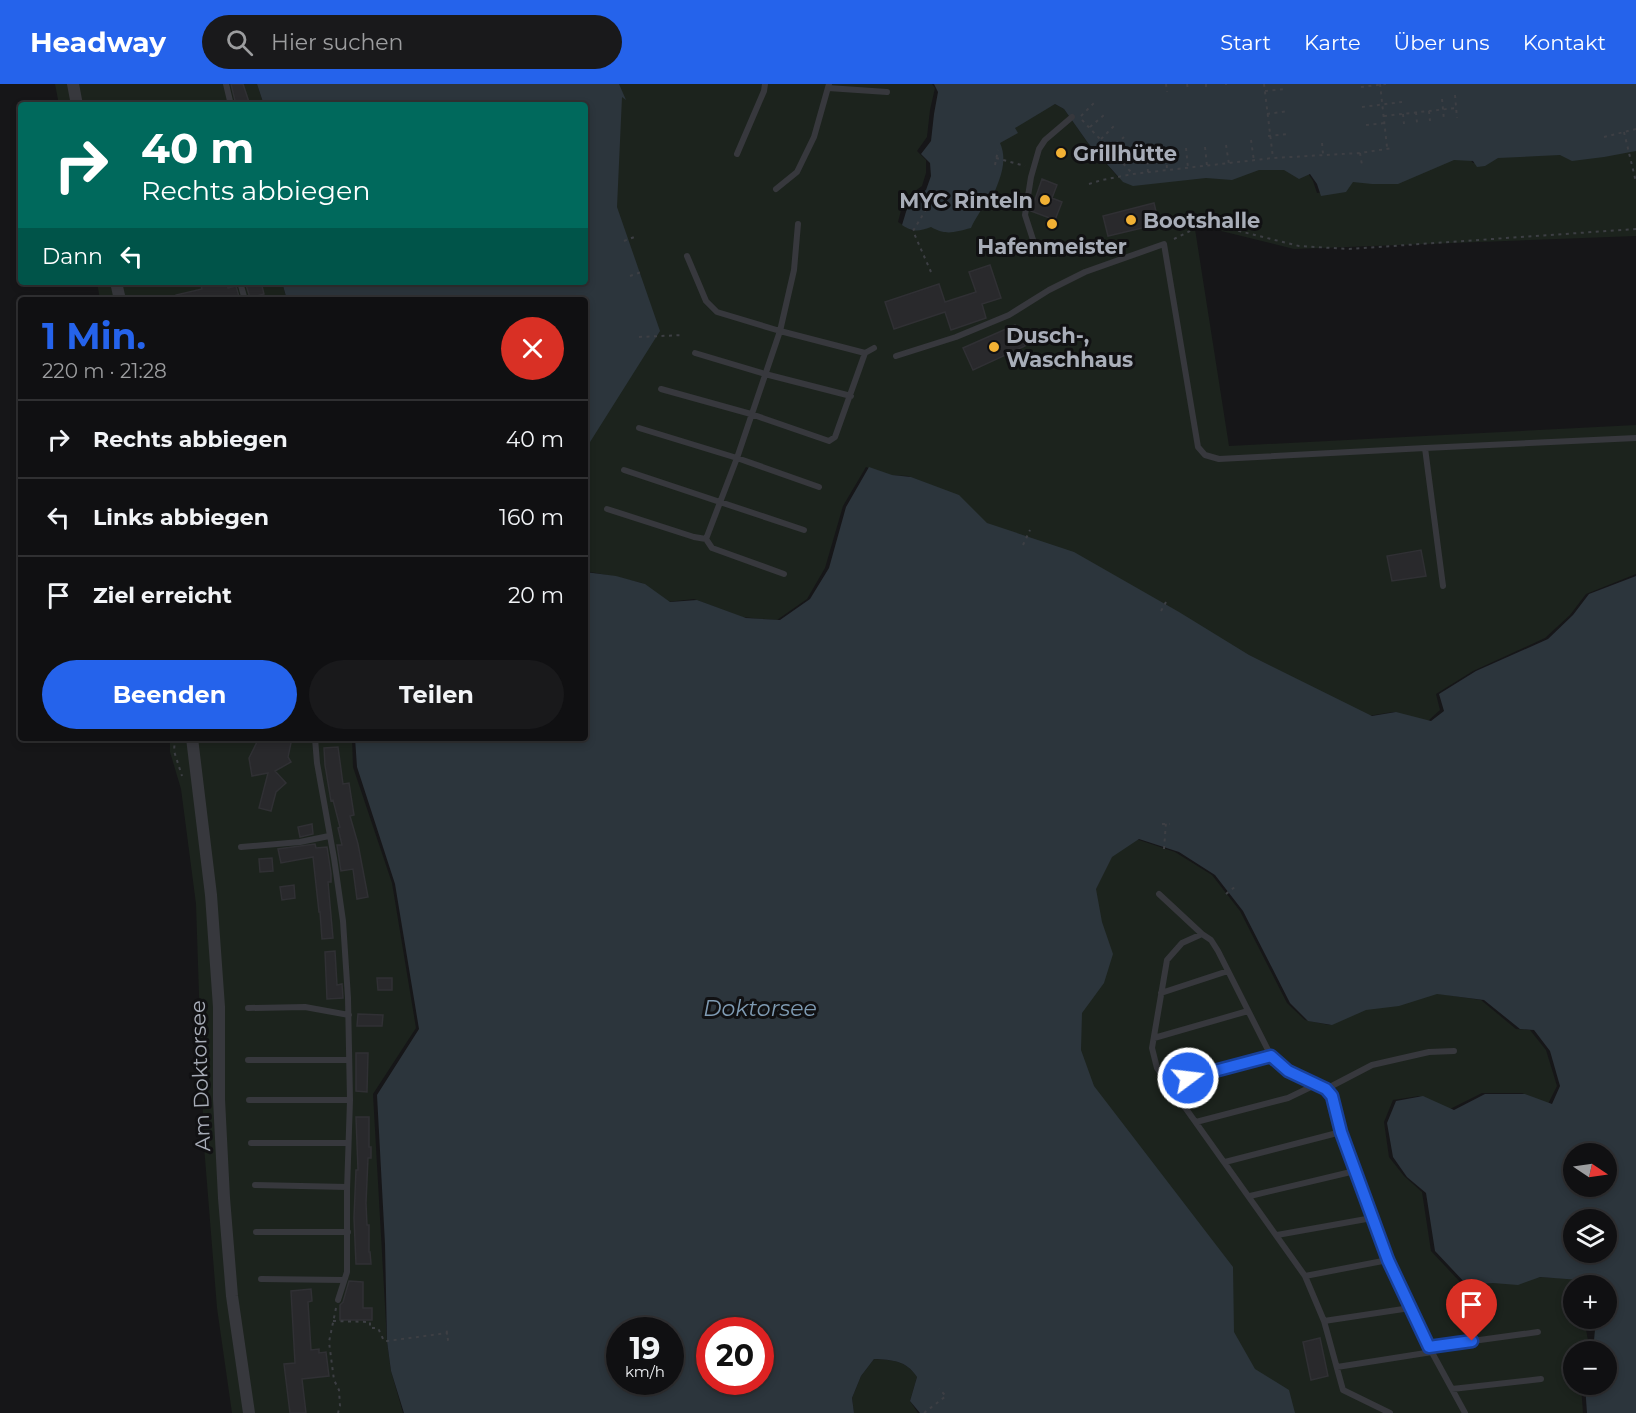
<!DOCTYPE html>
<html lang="de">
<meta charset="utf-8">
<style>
:root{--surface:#101012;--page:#19191b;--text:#f1f3f6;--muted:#9c9d9f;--line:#303032;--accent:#2563eb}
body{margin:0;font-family:Montserrat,sans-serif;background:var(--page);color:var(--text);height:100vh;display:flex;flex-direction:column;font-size:22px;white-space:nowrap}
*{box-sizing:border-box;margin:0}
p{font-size:20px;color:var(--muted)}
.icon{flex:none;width:33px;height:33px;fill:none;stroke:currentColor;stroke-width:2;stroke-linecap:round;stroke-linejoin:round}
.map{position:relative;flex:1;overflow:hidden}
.panel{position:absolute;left:18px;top:213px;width:570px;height:444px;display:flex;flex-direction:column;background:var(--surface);border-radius:6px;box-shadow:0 3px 9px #0003,0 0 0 2px var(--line)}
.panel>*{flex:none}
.top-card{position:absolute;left:18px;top:18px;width:570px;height:183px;border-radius:6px;box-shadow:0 3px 9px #0003,0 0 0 2px var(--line);background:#00695c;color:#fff;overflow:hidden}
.needle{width:39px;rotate:103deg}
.controls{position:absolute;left:1563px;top:1059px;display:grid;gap:12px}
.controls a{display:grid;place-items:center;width:54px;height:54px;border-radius:50%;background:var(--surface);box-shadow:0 3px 9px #0003,0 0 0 2px var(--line);font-size:30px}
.speed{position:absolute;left:606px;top:1233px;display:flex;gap:12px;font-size:30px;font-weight:700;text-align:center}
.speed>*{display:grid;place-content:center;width:78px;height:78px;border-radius:50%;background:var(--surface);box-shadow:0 3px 9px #0003,0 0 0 2px var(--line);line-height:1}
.speed small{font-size:15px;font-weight:400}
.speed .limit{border:9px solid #d22;background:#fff;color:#111}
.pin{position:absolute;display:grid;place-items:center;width:51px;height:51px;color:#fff;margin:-62px -26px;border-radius:50% 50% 50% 0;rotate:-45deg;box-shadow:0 0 6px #0007}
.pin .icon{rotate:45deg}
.me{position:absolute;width:66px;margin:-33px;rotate:75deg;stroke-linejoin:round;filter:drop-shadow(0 0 4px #0008)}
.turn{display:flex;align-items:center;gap:21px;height:126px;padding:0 24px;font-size:27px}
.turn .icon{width:78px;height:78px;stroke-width:2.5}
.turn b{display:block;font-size:42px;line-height:51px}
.then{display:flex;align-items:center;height:57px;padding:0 24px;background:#0003;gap:12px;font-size:22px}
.round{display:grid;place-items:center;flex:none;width:63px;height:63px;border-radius:32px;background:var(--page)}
.headline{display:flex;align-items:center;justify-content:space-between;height:102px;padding:0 24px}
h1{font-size:36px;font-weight:700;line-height:45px;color:var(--accent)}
.action{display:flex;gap:12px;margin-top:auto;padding:12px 24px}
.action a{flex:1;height:69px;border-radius:36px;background:var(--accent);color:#fff;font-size:24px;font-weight:700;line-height:69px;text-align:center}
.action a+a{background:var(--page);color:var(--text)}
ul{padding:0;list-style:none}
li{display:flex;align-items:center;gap:18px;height:78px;padding:0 24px;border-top:2px solid var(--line)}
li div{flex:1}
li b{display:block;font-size:22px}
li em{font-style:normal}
header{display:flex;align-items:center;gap:36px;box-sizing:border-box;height:84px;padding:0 30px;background:var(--accent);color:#fff}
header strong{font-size:28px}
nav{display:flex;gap:33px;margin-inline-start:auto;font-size:21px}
.search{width:420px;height:54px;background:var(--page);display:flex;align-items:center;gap:15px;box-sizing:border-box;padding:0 21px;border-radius:33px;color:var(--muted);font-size:22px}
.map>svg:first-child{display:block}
.green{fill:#1c231d}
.water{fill:#2c353c;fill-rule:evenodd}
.building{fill:#29292c;stroke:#303034;stroke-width:1.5}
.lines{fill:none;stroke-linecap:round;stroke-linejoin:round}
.path{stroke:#3d3f44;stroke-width:2;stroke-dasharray:3 4.5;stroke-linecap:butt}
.lane{stroke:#37383d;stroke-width:6}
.street{stroke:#37383d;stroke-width:12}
.route-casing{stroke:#184099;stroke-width:15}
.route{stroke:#2563eb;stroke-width:10}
.poi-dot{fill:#f2b134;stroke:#111113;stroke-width:2}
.labels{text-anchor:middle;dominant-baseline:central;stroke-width:6;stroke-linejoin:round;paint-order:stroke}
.poi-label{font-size:21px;font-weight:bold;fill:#a8adb8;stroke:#111113;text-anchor:start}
.street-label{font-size:21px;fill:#a8adb8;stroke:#111113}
.water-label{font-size:22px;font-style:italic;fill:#7f9bb3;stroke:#111113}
</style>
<header>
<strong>Headway</strong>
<div class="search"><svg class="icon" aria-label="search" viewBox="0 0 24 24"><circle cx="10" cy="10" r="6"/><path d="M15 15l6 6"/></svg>Hier suchen</div>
<nav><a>Start</a><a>Karte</a><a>Über uns</a><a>Kontakt</a></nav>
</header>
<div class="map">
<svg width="1636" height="1329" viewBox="0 0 1636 1329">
<rect width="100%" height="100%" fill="#161618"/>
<path class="green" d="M 55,0 L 257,0 L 264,21 L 59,21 Z
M 617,0 L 932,0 L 935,4 L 930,26 L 927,53 L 917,67 L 926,76 L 926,89 L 922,102 L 904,115 L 898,138 L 913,147 L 996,56 L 1021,36 L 1055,20 L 1064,25 L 1088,59 L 1118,93 L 1255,83 L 1306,86 L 1313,97 L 1317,109 L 1342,105 L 1349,94 L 1450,73 L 1469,74 L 1473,79 L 1481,78 L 1495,71 L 1636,63 L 1636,152 L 1294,165 L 1217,146 L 1195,145 L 1229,362 L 1636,341 L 1636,490 L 1586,510 L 1570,531 L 1545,554 L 1473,587 L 1436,610 L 1440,626 L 1428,637 L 1393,628 L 1368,632 L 984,439 L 956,411 L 908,392 L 889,391 L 866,383 L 843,422 L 825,484 L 807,515 L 777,536 L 742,533 L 694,515 L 667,518 L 642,499 L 612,492 L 585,487 L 585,361 L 614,123 Z
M 97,198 L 282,198 L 287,216 L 100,216 Z
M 170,654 L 352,654 L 353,683 L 392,799 L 416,944 L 373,1010 L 387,1257 L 391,1287 L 403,1329 L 232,1329 L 217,1224 L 204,1062 L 196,820 L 181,705 L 170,668 Z
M 1136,755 L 1175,768 L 1212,791 L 1240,827 L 1287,919 L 1305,936 L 1329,941 L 1363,926 L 1434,909 L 1481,916 L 1516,945 L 1530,946 L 1546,966 L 1557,1002 L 1548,1020 L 1522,1009 L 1482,1009 L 1450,1025 L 1419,1012 L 1393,1016 L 1384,1038 L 1389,1073 L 1404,1092 L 1422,1108 L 1431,1167 L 1463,1201 L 1537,1193 L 1577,1195 L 1578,1201 L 1574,1202 L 1574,1234 L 1584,1235 L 1590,1267 L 1574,1268 L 1574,1300 L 1581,1301 L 1583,1329 L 1292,1329 L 1252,1284 L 1091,1001 L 1078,966 L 1093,805 L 1109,772 Z
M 874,1275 C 892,1276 906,1276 917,1293 L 910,1317 L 918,1329 L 854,1329 L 852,1314 L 861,1292 Z"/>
<path class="water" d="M 257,0 L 619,0 L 626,16 L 622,13 L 617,123 L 660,247 L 585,366 L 585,216 L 287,216 L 282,198 L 585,198 L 585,21 L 264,21 Z
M 934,0 L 1636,0 L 1636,67 L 1604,73 L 1572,77 L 1560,71 L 1498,74 L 1485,82 L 1477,83 L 1473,77 L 1454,76 L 1398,100 L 1372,100 L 1353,98 L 1346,108 L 1321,112 L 1317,100 L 1310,90 L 1299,95 L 1284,86 L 1259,86 L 1232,96 L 1206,94 L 1133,102 L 1123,98 L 1088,59 L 1064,25 L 1055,20 L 1015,44 L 1018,49 L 1000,59 C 1009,79 998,98 991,117 L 985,117 C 982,127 975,134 971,144 C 954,148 947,152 931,143 C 919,147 914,149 902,141 L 909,118 L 926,106 L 931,92 L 930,79 L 921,70 L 931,57 L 934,30 L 938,8 Z
M 869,383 L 892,391 L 911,393 L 959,411 L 987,439 L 1074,468 L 1179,528 L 1249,571 L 1372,632 L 1396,628 L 1431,637 L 1444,627 L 1439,610 L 1476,587 L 1548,555 L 1573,531 L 1589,510 L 1636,492 L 1636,1329 L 1587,1329 L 1585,1301 L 1606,1300 L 1606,1268 L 1593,1267 L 1596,1235 L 1606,1234 L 1606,1202 L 1583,1201 L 1580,1196 L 1540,1193 L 1518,1201 L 1493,1199 L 1467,1201 L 1435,1167 L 1426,1109 L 1407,1093 L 1393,1073 L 1387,1039 L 1396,1017 L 1423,1012 L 1454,1026 L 1485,1010 L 1525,1010 L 1552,1020 L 1560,1002 L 1550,967 L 1534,946 L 1520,945 L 1484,916 L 1437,910 L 1399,922 L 1366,926 L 1332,941 L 1308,937 L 1290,919 L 1243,827 L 1215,791 L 1179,768 L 1139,755 L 1112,773 L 1096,805 L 1102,838 L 1113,870 L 1104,899 L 1082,929 L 1081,966 L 1094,1002 L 1233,1183 L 1234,1248 L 1255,1285 L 1289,1306 L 1295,1329 L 920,1329 L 910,1317 L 917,1293 C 906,1276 892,1276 874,1275 L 861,1292 L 852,1314 L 854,1329 L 404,1329 L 391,1287 L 387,1257 L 385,1160 L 377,1011 L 419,945 L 395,800 L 357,683 L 355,654 L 585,654 L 585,488 L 616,492 L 645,500 L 670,518 L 697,516 L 746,534 L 780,536 L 810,515 L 829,484 L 846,423 ZM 1574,1070 L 1606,1070 L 1606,1102 L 1574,1102 ZM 1574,1136 L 1606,1136 L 1606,1168 L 1574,1168 ZM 620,1246 L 670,1246 L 670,1298 L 620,1298 ZM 710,1246 L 760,1246 L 760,1298 L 710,1298 Z"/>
<path class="building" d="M 231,0 L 243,0 L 250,21 L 236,21 Z
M 1042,95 L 1057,101 L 1052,114 L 1062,118 L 1055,136 L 1031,127 Z
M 1154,119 L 1159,140 L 1108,152 L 1103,132 Z
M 990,181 L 1001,214 L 982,220 L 986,234 L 951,246 L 945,228 L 894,245 L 885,218 L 939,200 L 945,218 L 976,208 L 969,188 Z
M 200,198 L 226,198 L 228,204 L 236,202 L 240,216 L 177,216 L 176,211 L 202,205 Z
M 257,198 L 261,198 L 264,210 L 250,214 L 246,201 Z
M 1015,241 L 1025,262 L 973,286 L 963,264 Z
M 1421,466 L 1426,492 L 1392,497 L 1387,472 Z
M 259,654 L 292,654 L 288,673 L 291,678 L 275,687 L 286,699 L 276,708 L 271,727 L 259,724 L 268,689 L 252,692 L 249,674 Z
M 338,663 L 343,700 L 349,699 L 354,731 L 350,732 L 358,760 L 368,813 L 357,815 L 353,785 L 341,787 L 337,761 L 342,761 L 338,744 L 340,743 L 333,716 L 331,717 L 325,681 L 324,664 Z
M 312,740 L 313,750 L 300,753 L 298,743 Z
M 315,760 L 316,764 L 327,763 L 331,789 L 331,798 L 328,798 L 333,854 L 322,855 L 320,828 L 319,828 L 313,773 L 281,779 L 278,765 Z
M 272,774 L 273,787 L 260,788 L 259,775 Z
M 294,801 L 295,814 L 282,816 L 280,803 Z
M 335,867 L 337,901 L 342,900 L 343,914 L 327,915 L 325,868 Z
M 377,894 L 392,894 L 392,906 L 378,906 Z
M 358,930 L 383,931 L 382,942 L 357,942 Z
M 356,969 L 368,969 L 367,1008 L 356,1007 Z
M 356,1033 L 369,1033 L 369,1063 L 371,1063 L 371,1074 L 368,1074 L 366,1119 L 367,1141 L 369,1141 L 369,1168 L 370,1168 L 371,1180 L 356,1180 L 354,1134 L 356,1086 L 358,1086 Z
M 349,1197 L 363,1198 L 363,1224 L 372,1224 L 372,1236 L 340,1236 L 340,1221 L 343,1218 Z
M 311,1205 L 312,1217 L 308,1218 L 311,1266 L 319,1265 L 319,1269 L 326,1268 L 329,1292 L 302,1295 L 306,1329 L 290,1329 L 284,1280 L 295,1279 L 291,1207 Z
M 1320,1254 L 1328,1292 L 1311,1296 L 1303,1258 Z"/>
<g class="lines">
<path class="path" d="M 1166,0 L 1167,8
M 1187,0 L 1188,5
M 1206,0 L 1206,4
M 1226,0 L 1226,1
M 1264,0 L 1273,74
M 1380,0 L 1387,63
M 1361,3 L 1386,0
M 1265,7 L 1286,5
M 1455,11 L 1457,34
M 1442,15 L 1444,36
M 1362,23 L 1402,18
M 1429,27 L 1430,37
M 1416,28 L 1417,39
M 1267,30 L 1289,27
M 1403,30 L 1404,40
M 1081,32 L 1094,19
M 1384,32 L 1456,24
M 1082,36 L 1133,90
M 1366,41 L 1385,39
M 1090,43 L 1104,31
M 1624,48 L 1636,98
M 1268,52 L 1289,50
M 1604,53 L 1636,45
M 1101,55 L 1114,42
M 1251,56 L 1254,77
M 1322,59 L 1323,70
M 1226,61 L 1229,80
M 1205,63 L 1207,82
M 1186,64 L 1188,84
M 1111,65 L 1124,53
M 1166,66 L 1167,87
M 1360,69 L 1362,81
M 1147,70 L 1148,89
M 996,74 L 1025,82
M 1120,77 L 1135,64
M 995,81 L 998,66
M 1089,100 L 1102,96 L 1133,90 L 1273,74 L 1360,69 L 1393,64
M 1174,155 L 1198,143 L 1227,144 L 1299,162 L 1349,165 L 1636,145
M 624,157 L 637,152
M 931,188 L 913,147 L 933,114
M 630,192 L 644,187
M 639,253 L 683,251
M 1023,461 L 1030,446
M 1161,527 L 1166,518
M 175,654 L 174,667 L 182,692
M 1162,740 L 1170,740
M 1164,765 L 1166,738
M 1226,810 L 1236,802
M 336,1224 L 329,1258 L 334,1296 L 339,1306 L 340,1322 L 338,1329
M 333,1237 L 370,1238 L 370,1244 L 378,1244 L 384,1257 L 387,1257 L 447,1249 L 448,1256 L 446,1242
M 924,1329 L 946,1312 L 939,1305"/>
<path class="lane" d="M 226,0 L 231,21
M 828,4 L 887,8
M 737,70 L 764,7 L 765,0
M 776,105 L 797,88 L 814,53 L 829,0
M 1037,168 L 1025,131 L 1031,93 L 1039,65 L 1045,56 L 1072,33
M 687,172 L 706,217 L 717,228 L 780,247 L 865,269 L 874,264
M 240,198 L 245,216
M 695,269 L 765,290 L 851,312
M 896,272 L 956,253 L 1009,231 L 1049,206 L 1085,188 L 1164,160 L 1198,363 L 1205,371 L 1219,375 L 1425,364 L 1443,502
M 661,305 L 751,330 L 829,357 L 835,353 L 865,269
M 639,344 L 737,374 L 819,403
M 1425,364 L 1636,354
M 624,386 L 804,446
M 607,425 L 694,453 L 706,455 L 712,464 L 784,490
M 706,455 L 737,374 L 780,247 L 794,186 L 798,140
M 315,654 L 317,679 L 334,774 L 343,837 L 348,914 L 350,1016 L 347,1106 L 347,1188 L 338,1216
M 241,763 L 300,758 L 329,752
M 1159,810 L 1202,850
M 1161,909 L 1228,887
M 248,924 L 305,923 L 349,931
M 1154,954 L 1248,927
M 248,976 L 349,976
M 1168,1000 L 1271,972
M 1326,1005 L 1372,981 L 1429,968 L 1454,967
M 249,1016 L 350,1016
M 1196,1038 L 1288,1014 L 1317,1000
M 251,1059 L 348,1059
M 1225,1078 L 1341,1048
M 255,1101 L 347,1103
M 1250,1112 L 1355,1087
M 256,1148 L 348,1148
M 1277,1151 L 1372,1134
M 1305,1192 L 1388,1176
M 261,1195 L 344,1196
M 1324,1237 L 1410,1224
M 1429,1263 L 1538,1248
M 1337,1283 L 1432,1268
M 1452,1305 L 1541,1295
M 1390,1329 L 1343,1306 L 1324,1237 L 1305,1192 L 1157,984 L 1152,964 L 1167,876 L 1182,859 L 1202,850 L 1211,856 L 1218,867 L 1271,972 L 1288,987 L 1326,1005 L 1332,1012 L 1341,1048 L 1355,1087 L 1394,1190 L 1429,1263 L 1465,1329"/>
<path class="street" d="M 73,0 L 77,21
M 116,198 L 120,216
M 192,654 L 211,811 L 219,923 L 219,1015 L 224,1114 L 232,1212 L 249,1329"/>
</g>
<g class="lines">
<g class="route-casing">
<path id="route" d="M 1188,994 L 1271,972 L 1288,987 L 1326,1005 L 1332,1012 L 1341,1048 L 1388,1176 L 1429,1263 L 1472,1257"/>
</g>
<use href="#route" class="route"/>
</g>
<g class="poi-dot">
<circle cx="1061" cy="69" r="6"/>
<circle cx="1045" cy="116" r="6"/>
<circle cx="1131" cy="136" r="6"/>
<circle cx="1052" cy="140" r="6"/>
<circle cx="994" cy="263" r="6"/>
</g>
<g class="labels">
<g class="poi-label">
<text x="1073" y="69">Grillhütte</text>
<text x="1033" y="116" text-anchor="end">MYC Rinteln</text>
<text x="1143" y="136">Bootshalle</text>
<text x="1052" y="162" text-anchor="middle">Hafenmeister</text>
<text x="1006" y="251">Dusch-,<tspan x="1006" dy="24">Waschhaus</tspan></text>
</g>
<g class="street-label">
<text transform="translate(200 992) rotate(-92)">Am Doktorsee</text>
</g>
<g class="water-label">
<text x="760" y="924">Doktorsee</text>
</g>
</g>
</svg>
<div class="controls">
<a><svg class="needle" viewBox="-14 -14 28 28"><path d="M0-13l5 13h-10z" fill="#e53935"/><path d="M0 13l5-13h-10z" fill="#9c9d9f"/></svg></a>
<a><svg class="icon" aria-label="layers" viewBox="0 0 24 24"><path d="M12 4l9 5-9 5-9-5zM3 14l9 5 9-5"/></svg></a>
<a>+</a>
<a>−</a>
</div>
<div class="speed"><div>19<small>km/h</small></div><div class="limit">20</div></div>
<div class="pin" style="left:1472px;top:1257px;background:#d93025"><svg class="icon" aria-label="arrive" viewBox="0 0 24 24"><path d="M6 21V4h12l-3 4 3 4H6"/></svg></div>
<svg class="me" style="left:1188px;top:994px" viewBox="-20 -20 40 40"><circle r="17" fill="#2563eb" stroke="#fff" stroke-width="3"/><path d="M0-11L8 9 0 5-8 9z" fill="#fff"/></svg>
<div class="top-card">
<div class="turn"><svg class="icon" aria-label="right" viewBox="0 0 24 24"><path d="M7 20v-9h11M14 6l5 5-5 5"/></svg><div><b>40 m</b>Rechts abbiegen</div></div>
<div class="then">Dann<svg class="icon" aria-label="left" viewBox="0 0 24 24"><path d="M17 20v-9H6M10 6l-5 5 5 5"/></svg></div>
</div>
<section class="panel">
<div class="headline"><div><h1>1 Min.</h1><p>220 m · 21:28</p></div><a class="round" style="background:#d93025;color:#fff"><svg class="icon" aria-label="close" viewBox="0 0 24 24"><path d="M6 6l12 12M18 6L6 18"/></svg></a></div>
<ul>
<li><svg class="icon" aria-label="right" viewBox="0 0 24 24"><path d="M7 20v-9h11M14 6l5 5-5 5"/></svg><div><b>Rechts abbiegen</b></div><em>40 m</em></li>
<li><svg class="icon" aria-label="left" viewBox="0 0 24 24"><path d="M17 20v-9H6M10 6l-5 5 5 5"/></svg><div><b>Links abbiegen</b></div><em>160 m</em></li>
<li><svg class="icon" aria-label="arrive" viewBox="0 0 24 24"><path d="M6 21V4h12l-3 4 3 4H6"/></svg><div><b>Ziel erreicht</b></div><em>20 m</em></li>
</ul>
<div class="action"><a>Beenden</a><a>Teilen</a></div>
</section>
</div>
